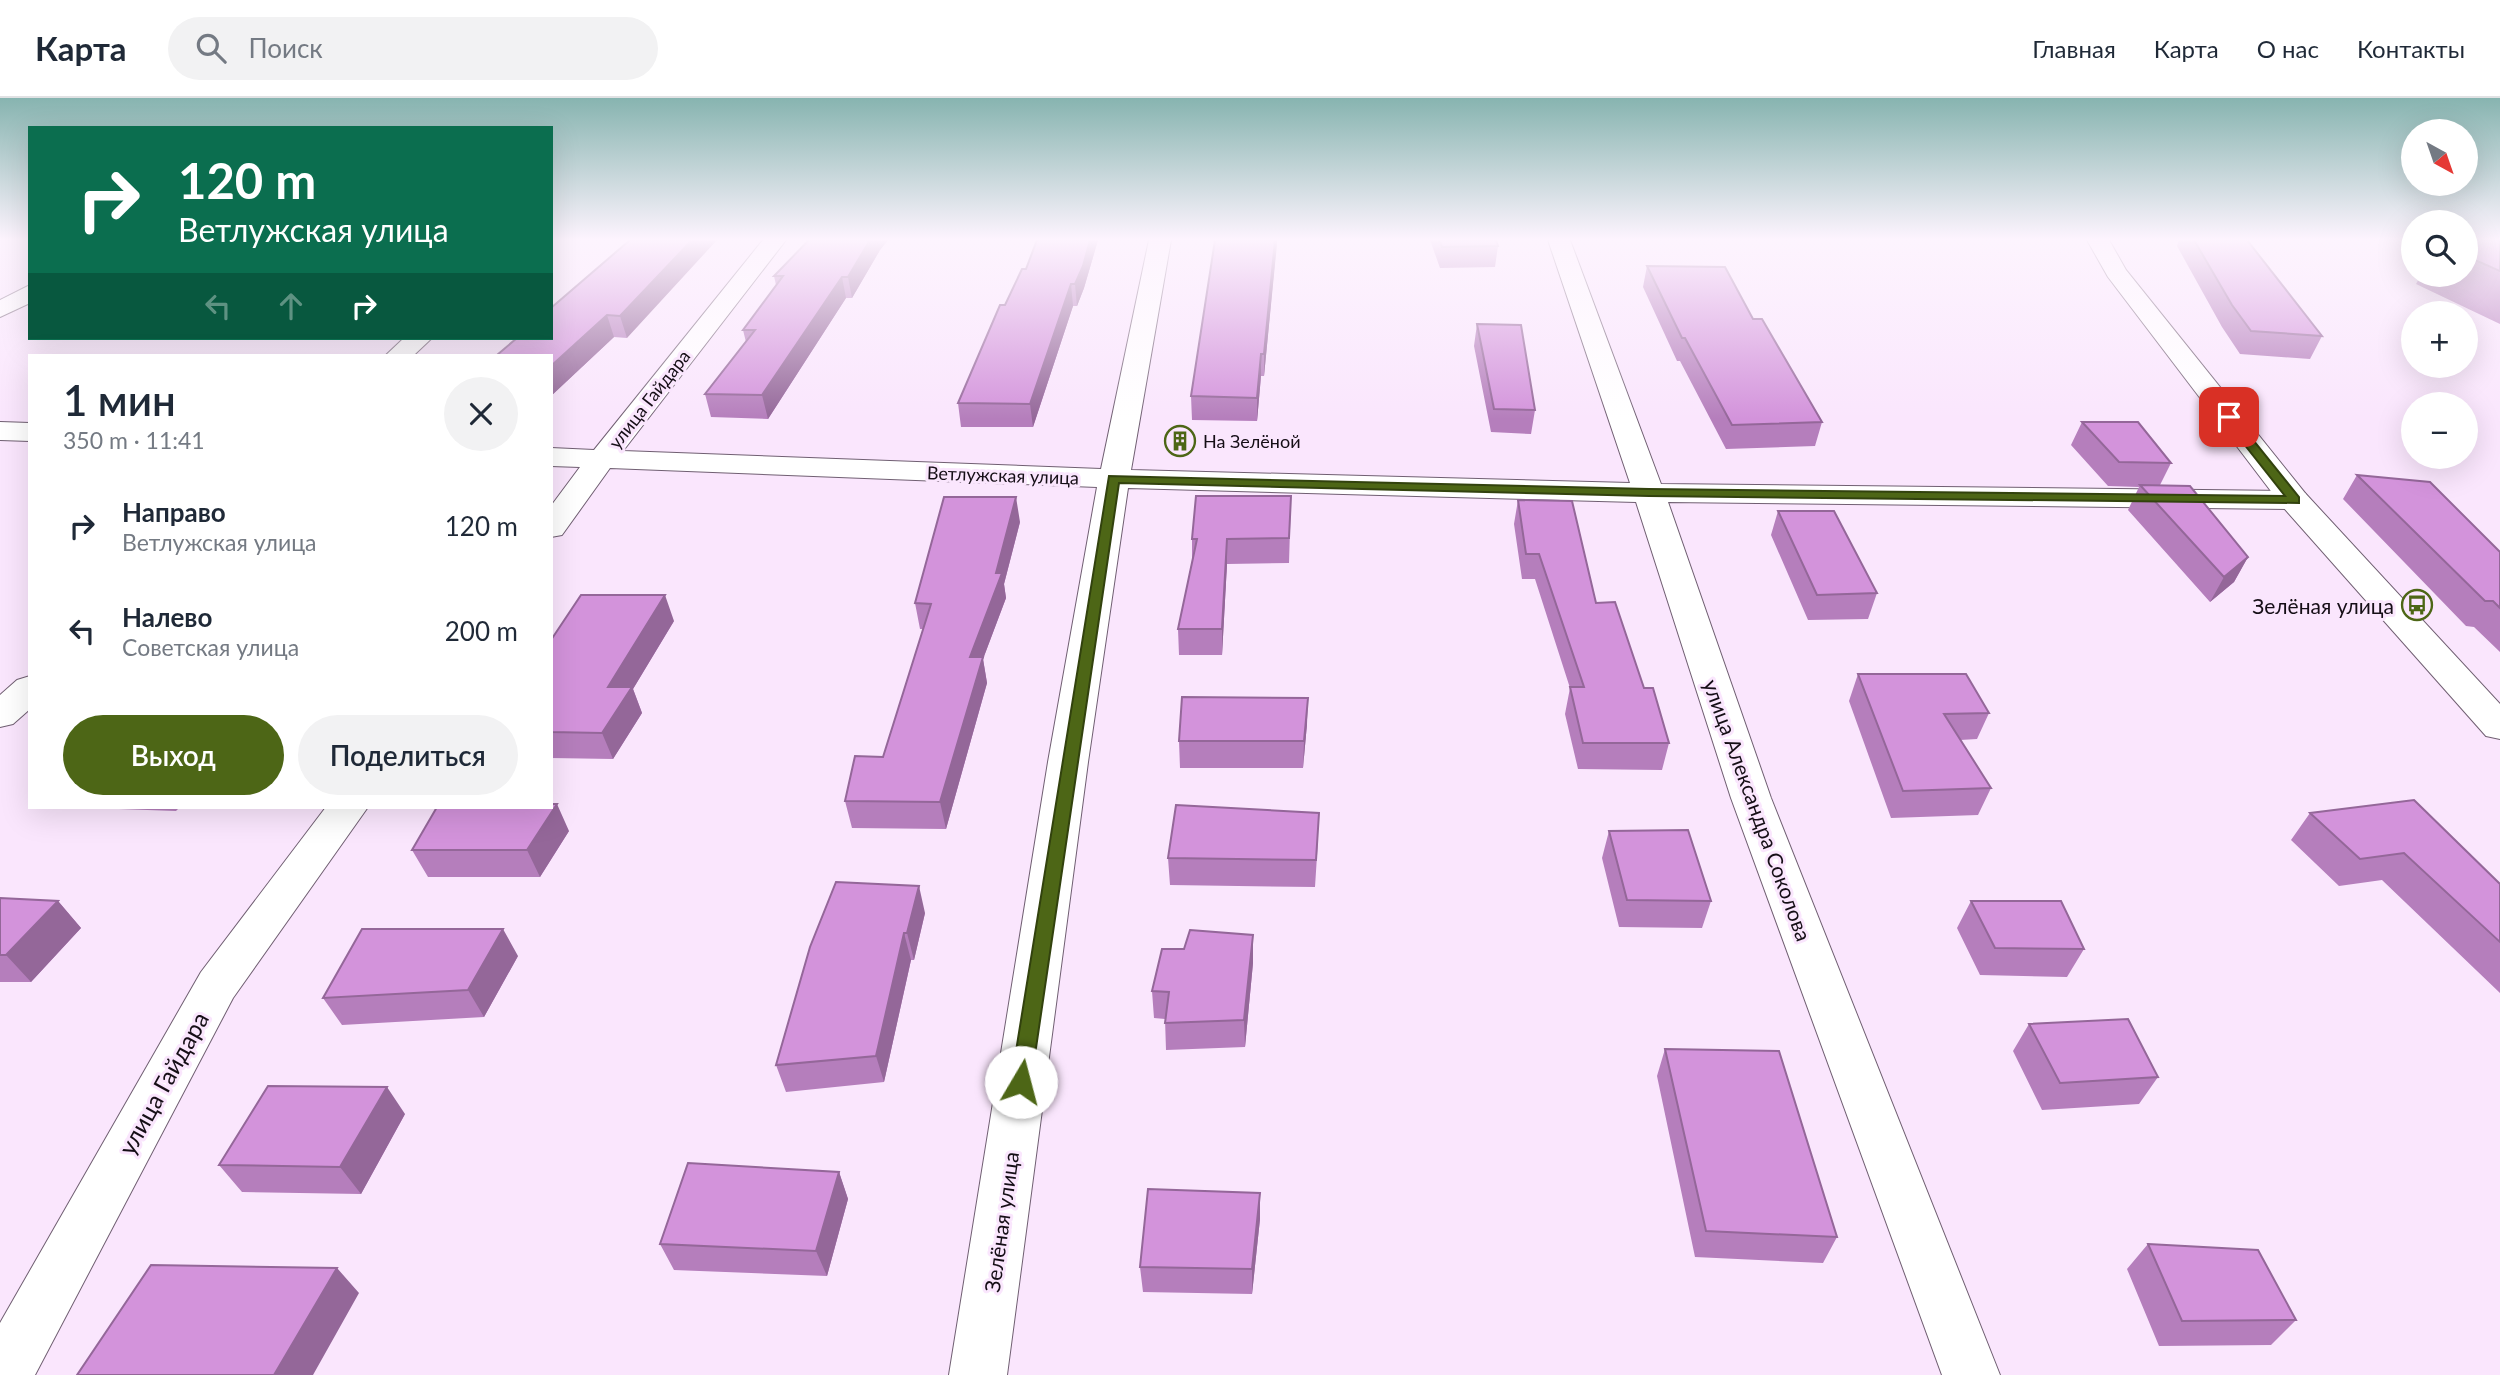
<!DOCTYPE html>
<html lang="ru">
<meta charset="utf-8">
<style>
:root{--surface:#fff;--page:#f2f2f3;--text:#1f2937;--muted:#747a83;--line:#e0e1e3;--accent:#4d6616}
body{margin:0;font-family:Lato,sans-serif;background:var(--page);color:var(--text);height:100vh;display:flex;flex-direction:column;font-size:26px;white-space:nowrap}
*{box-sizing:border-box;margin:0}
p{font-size:23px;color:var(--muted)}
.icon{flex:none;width:38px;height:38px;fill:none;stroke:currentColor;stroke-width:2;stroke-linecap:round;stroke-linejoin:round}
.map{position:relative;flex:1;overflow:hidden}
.drawer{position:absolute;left:28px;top:256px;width:525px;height:455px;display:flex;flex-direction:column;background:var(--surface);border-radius:0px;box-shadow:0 7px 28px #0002}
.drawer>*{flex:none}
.hud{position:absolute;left:28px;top:28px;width:525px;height:214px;border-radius:0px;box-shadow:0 7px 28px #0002;background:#0b6e4f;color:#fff;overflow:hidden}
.needle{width:46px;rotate:140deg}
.tools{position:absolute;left:2401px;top:21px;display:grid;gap:14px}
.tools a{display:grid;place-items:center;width:77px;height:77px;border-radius:50%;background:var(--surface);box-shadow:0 7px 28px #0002;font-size:35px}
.pin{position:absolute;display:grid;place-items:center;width:60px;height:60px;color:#fff;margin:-30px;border-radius:14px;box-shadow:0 4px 10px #0006}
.me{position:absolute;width:77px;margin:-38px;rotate:8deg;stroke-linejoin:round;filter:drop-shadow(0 0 5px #0008)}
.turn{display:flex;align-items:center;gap:24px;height:147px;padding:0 35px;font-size:32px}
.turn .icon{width:91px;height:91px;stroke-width:2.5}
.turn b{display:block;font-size:49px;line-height:60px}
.lanes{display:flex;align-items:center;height:66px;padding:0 35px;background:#0003;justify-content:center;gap:35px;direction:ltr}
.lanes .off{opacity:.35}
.round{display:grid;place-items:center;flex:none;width:74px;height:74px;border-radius:37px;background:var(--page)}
.head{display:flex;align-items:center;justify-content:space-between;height:119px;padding:0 35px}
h1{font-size:42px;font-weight:600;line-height:52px}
.primary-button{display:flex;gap:14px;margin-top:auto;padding:14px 35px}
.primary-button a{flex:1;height:80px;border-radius:42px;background:var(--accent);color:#fff;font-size:28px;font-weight:600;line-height:80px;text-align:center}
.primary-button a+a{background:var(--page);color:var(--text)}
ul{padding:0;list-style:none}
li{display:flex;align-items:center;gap:21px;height:105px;padding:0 35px}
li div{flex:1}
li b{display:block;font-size:26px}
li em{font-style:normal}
header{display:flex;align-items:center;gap:42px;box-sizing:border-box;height:98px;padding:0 35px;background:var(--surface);border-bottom:2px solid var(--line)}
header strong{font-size:33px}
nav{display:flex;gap:38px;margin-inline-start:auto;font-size:24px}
.search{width:490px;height:63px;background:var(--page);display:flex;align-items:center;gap:18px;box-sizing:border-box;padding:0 24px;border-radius:38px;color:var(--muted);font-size:26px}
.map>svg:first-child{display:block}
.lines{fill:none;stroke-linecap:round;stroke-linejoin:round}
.minor-casing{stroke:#705f72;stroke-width:2}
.tertiary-casing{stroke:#705f72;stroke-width:2}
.minor{fill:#fff;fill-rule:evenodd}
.tertiary{fill:#fff;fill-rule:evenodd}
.wall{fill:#b57ebc}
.shaded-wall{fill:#946799}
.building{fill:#d393db;stroke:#946799;stroke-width:2}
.route{fill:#4d6616;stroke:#32420e;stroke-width:2}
.labels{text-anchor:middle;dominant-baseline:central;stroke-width:6;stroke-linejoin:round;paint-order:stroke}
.far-street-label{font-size:18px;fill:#150e16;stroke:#fae6fd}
.far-poi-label{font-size:18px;fill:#150e16;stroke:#fae6fd;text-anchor:start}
.poi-label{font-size:21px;fill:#150e16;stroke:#fae6fd;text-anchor:end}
.street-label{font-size:21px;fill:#150e16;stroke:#fae6fd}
.near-street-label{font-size:24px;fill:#150e16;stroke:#fae6fd}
</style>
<header>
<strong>Карта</strong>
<div class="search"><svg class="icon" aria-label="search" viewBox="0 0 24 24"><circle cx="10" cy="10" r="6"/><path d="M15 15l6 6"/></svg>Поиск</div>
<nav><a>Главная</a><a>Карта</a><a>О нас</a><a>Контакты</a></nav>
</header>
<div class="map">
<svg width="2500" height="1277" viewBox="0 0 2500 1277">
<rect width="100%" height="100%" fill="#fae6fd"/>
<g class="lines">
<g class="minor-casing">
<path id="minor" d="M 763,142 L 786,142 L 623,353 L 1101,371 L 1149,142 L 1171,142 L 1131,372 L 1630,385 L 1548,142 L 1570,142 L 1661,386 L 2294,393 L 2305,395 L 2309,402 L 2305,409 L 2294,411 L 1668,404 L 1771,700 L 2000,1277 L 1942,1277 L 1731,700 L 1636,404 L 1128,390 L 1088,664 L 1007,1277 L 949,1277 L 1048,664 L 1097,389 L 610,370 L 562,437 L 551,439 L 551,408 L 580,369 L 551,368 L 551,350 L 594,352 Z
M 30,187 L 30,205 L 0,219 L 0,202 Z
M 404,240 L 432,240 L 414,257 L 386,257 Z
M 0,324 L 30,325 L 30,343 L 0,342 Z
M 30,578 L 30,611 L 13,626 L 0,629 L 0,597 L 17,582 Z
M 326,709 L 368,709 L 233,900 L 35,1277 L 0,1277 L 0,1225 L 201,874 Z"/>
</g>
<g class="tertiary-casing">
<path id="tertiary" d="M 2087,142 L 2109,142 L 2126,172 L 2305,395 L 2500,606 L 2500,641 L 2486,638 L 2283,409 L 2108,179 Z"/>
</g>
<use href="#minor" class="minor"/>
<use href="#tertiary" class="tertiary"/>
</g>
<path class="wall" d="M 630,142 L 627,240 L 614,239 L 551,298 Z
M 809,142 L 888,142 L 880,152 L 852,200 L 846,200 L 768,321 L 711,319 L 705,296 L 746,244 L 743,232 L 776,187 L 774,178 Z
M 1037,142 L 1098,142 L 1084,190 L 1077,208 L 1073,208 L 1033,329 L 961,329 L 958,305 L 1005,207 L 1026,171 Z
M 1215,142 L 1277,142 L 1264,278 L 1261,278 L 1257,323 L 1192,322 L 1191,298 Z
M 1430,142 L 1496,142 L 1498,148 L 1495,169 L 1440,170 Z
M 2179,142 L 2247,142 L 2322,238 L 2310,261 L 2240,256 L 2222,229 L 2177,148 Z
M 2500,142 L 2500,226 L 2416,186 L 2421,177 L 2466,177 L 2466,143 Z
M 1647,168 L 1753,221 L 1822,324 L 1815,348 L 1726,351 L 1680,263 L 1677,263 L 1643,189 Z
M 1477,226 L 1535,312 L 1531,336 L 1491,334 L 1474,248 Z
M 2082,324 L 2171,365 L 2160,387 L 2248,459 L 2234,484 L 2210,504 L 2128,412 L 2139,389 L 2108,388 L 2071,347 Z
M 2357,377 L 2500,454 L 2500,554 L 2474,529 L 2466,528 L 2343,401 Z
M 1291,398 L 1289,465 L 1227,466 L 1222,557 L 1179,557 L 1178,531 L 1192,463 L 1192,441 Z
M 1518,402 L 1596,505 L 1644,590 L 1669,645 L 1662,672 L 1578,671 L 1565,616 L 1570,590 L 1535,481 L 1522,481 L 1514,426 Z
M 1778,413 L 1877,495 L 1868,521 L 1808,522 L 1771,437 Z
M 1020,424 L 1004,486 L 1006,500 L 983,561 L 987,585 L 946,731 L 852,730 L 845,703 L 883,659 L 923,531 L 920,531 L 915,505 Z
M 674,523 L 633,591 L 642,615 L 613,661 L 551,660 L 551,542 Z
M 1858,576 L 1989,615 L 1977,641 L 1960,642 L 1991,690 L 1978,717 L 1891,720 L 1849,603 Z
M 1307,626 L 1303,670 L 1180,670 L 1179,643 Z
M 62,709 L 180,709 L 176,713 Z
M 2310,715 L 2500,786 L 2500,895 L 2382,782 L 2339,788 L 2291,742 Z
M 569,733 L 540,779 L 428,779 L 412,752 Z
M 1609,733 L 1711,803 L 1702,830 L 1619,829 L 1602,760 Z
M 1318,742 L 1315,789 L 1170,787 L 1168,760 Z
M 0,800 L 58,803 L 81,830 L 31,884 L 0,884 Z
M 1971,803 L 2084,851 L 2067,879 L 1980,877 L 1957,830 Z
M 925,815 L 914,862 L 911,862 L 884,984 L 786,994 L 776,967 L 810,849 Z
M 1253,837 L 1253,865 L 1245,949 L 1166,952 L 1165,921 L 1154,920 L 1152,893 L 1184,851 Z
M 518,858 L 484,919 L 342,927 L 323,900 Z
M 2029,926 L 2158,979 L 2139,1006 L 2042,1012 L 2013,953 Z
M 1665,951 L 1837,1139 L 1823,1165 L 1695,1159 L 1657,978 Z
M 405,1016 L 361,1096 L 242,1094 L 219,1067 Z
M 839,1074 L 848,1101 L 827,1178 L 674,1172 L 660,1146 Z
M 1260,1121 L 1252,1196 L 1143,1194 L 1140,1169 Z
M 2148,1146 L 2296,1222 L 2271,1247 L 2159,1248 L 2127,1171 Z"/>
<path class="shaded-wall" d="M 692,142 L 717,142 L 627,240 L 620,218 Z
M 870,142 L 888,142 L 880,152 L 852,200 L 848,179 Z
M 1090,142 L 1098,142 L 1084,190 L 1077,208 L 1075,186 Z
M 1275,142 L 1277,142 L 1277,146 L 1264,278 L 1264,256 Z
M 842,179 L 846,200 L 768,321 L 762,297 Z
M 1071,186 L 1073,208 L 1033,329 L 1030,306 Z
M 607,217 L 614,239 L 551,298 L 551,268 Z
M 1261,256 L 1261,278 L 1257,323 L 1257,300 Z
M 1016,399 L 1020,424 L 1004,486 L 1006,500 L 983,561 L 987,585 L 946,731 L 940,704 L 970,559 L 996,475 Z
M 1227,441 L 1227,466 L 1222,557 L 1222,531 Z
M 2248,459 L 2234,484 L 2210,504 L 2224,479 Z
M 665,497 L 674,523 L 633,591 L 642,615 L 613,661 L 602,635 L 608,589 Z
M 1308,600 L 1307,626 L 1303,670 L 1304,643 Z
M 557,706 L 569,733 L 540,779 L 527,752 Z
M 919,788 L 925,815 L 914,862 L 907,835 Z
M 58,803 L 81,830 L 31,884 L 6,857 Z
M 503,831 L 518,858 L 484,919 L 468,892 Z
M 904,835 L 911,862 L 884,984 L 876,958 Z
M 1253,837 L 1253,865 L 1245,949 L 1244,922 Z
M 387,989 L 405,1016 L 361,1096 L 340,1069 Z
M 839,1074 L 848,1101 L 827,1178 L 816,1153 Z
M 1260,1095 L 1260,1121 L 1252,1196 L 1252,1171 Z
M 337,1170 L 359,1195 L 313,1277 L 274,1277 Z"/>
<path class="building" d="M 630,142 L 692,142 L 620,218 L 607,217 L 551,268 L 551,257 L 497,257 L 517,240 L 551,240 L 551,210 Z
M 809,142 L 870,142 L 848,179 L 842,179 L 762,297 L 705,296 L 755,232 L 743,232 L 783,178 L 774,178 Z
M 1037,142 L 1090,142 L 1083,168 L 1075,186 L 1071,186 L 1030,306 L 958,305 L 1000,207 L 1005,207 L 1022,171 L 1026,171 Z
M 1215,142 L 1275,142 L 1264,256 L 1261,256 L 1257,300 L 1191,298 Z
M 1439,142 L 1496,142 L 1498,148 L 1442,149 Z
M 2194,142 L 2247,142 L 2322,238 L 2251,233 L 2232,207 Z
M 2474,142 L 2500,142 L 2500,173 L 2466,158 L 2466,143 Z
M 1647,168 L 1725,169 L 1753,221 L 1762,221 L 1822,324 L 1732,327 L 1685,240 L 1682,240 Z
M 1477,226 L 1521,227 L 1535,312 L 1494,311 Z
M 2082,324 L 2138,324 L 2171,365 L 2119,364 Z
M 2357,377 L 2430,384 L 2500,454 L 2500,510 L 2493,503 L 2485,503 Z
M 2140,387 L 2190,388 L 2248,459 L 2224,479 Z
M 1196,398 L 1291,398 L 1289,440 L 1227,441 L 1222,531 L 1178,531 L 1197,441 L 1192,441 Z
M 944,399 L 1016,399 L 996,475 L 1002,475 L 970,559 L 983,559 L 940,704 L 845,703 L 855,658 L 883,659 L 931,506 L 915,505 Z
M 1518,402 L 1572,403 L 1596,505 L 1615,504 L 1644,590 L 1653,590 L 1669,645 L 1583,645 L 1570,589 L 1584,589 L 1539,456 L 1526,456 Z
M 1778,413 L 1834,413 L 1877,495 L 1817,497 Z
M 581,497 L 665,497 L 608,589 L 632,589 L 602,635 L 551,634 L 551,542 Z
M 1858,576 L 1966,576 L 1989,615 L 1944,616 L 1991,690 L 1903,693 Z
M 1182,599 L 1308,600 L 1304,643 L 1179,643 Z
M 2414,702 L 2500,786 L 2500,844 L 2404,755 L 2360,761 L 2310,715 Z
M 551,706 L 557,706 L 527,752 L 412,752 L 437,709 L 551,709 Z
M 1176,707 L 1319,715 L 1316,762 L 1168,760 Z
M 1688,732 L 1711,803 L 1627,802 L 1609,733 Z
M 836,784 L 919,788 L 907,835 L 904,835 L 876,958 L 776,967 L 810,849 Z
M 0,800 L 58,803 L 6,857 L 0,857 Z
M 1971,803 L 2061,803 L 2084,851 L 1995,850 Z
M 362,831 L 503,831 L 468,892 L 323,900 Z
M 1190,832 L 1253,837 L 1244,922 L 1165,925 L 1169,894 L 1152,893 L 1162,851 L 1184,851 Z
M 2128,921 L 2158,979 L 2060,985 L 2029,926 Z
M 1665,951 L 1779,953 L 1837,1139 L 1706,1133 Z
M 268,988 L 387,989 L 340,1069 L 219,1067 Z
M 688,1065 L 839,1074 L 816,1153 L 660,1146 Z
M 1148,1091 L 1260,1095 L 1252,1171 L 1140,1169 Z
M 2148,1146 L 2258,1152 L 2296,1222 L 2182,1223 Z
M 151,1167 L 337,1170 L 274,1277 L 77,1277 Z"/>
<linearGradient id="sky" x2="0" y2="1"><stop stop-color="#87b4b0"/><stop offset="0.44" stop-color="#fdf4fe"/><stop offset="1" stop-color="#fdf4fe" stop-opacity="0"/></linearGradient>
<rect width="2500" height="321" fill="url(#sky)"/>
<path class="route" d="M 2225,317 L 2233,317 L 2299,399 L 2299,405 L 1649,398 L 1119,385 L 1031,984 L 1028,990 L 1021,992 L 1014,990 L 1011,984 L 1109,378 L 1649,391 L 2285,398 L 2225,322 Z"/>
<defs>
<g id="building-ring" transform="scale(1.575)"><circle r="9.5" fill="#fae6fd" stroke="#4d6616" stroke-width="1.5"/><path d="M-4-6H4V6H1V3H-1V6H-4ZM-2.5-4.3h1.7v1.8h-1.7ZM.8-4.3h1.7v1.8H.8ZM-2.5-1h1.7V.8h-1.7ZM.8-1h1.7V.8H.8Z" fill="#4d6616"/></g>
<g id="bus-ring" transform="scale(1.575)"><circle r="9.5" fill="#fae6fd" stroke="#4d6616" stroke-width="1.5"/><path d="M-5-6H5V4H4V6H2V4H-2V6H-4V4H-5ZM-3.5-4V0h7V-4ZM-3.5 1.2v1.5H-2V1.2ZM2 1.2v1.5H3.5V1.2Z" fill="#4d6616"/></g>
</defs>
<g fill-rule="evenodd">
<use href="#building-ring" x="1180" y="343"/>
<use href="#bus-ring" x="2417" y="507"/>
</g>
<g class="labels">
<g class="far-street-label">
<text transform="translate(649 301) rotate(-52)">улица Гайдара</text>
<text transform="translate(1003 377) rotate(2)">Ветлужская улица</text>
</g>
<g class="far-poi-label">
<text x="1203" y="343">На Зелёной</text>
</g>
<g class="poi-label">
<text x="2394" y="507">Зелёная улица</text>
</g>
<g class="street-label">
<text transform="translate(1758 712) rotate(70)">улица Александра Соколова</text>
<text transform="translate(1001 1124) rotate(-82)">Зелёная улица</text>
</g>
<g class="near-street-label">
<text transform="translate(163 985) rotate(-61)">улица Гайдара</text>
</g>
</g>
</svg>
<div class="tools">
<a><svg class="needle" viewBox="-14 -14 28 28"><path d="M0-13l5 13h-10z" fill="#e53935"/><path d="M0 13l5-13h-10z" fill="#747a83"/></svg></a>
<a><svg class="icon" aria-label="search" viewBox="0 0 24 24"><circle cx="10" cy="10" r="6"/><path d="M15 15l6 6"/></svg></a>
<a>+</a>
<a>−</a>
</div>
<div class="pin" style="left:2229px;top:319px;background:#d93025"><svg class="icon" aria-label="arrive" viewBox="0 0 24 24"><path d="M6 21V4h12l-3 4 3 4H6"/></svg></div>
<svg class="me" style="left:1021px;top:984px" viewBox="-20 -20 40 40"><circle r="19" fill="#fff"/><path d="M0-13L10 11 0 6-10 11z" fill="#4d6616"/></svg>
<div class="hud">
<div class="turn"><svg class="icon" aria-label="right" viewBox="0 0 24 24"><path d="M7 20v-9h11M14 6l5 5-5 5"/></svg><div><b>120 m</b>Ветлужская улица</div></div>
<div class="lanes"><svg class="icon off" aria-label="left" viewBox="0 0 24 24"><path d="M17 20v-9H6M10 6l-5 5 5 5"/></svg><svg class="icon off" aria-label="ahead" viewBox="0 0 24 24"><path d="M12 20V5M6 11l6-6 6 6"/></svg><svg class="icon" aria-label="right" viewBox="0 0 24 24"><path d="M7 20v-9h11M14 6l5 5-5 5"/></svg></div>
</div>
<section class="drawer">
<div class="head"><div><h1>1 мин</h1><p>350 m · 11:41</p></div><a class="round"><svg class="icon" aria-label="close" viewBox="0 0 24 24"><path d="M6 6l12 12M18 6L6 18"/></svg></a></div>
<ul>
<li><svg class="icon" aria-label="right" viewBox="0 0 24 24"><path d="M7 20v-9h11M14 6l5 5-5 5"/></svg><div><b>Направо</b><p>Ветлужская улица</p></div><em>120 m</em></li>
<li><svg class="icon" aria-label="left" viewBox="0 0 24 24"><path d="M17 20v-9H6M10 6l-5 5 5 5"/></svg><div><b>Налево</b><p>Советская улица</p></div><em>200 m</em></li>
</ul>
<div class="primary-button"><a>Выход</a><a>Поделиться</a></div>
</section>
</div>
